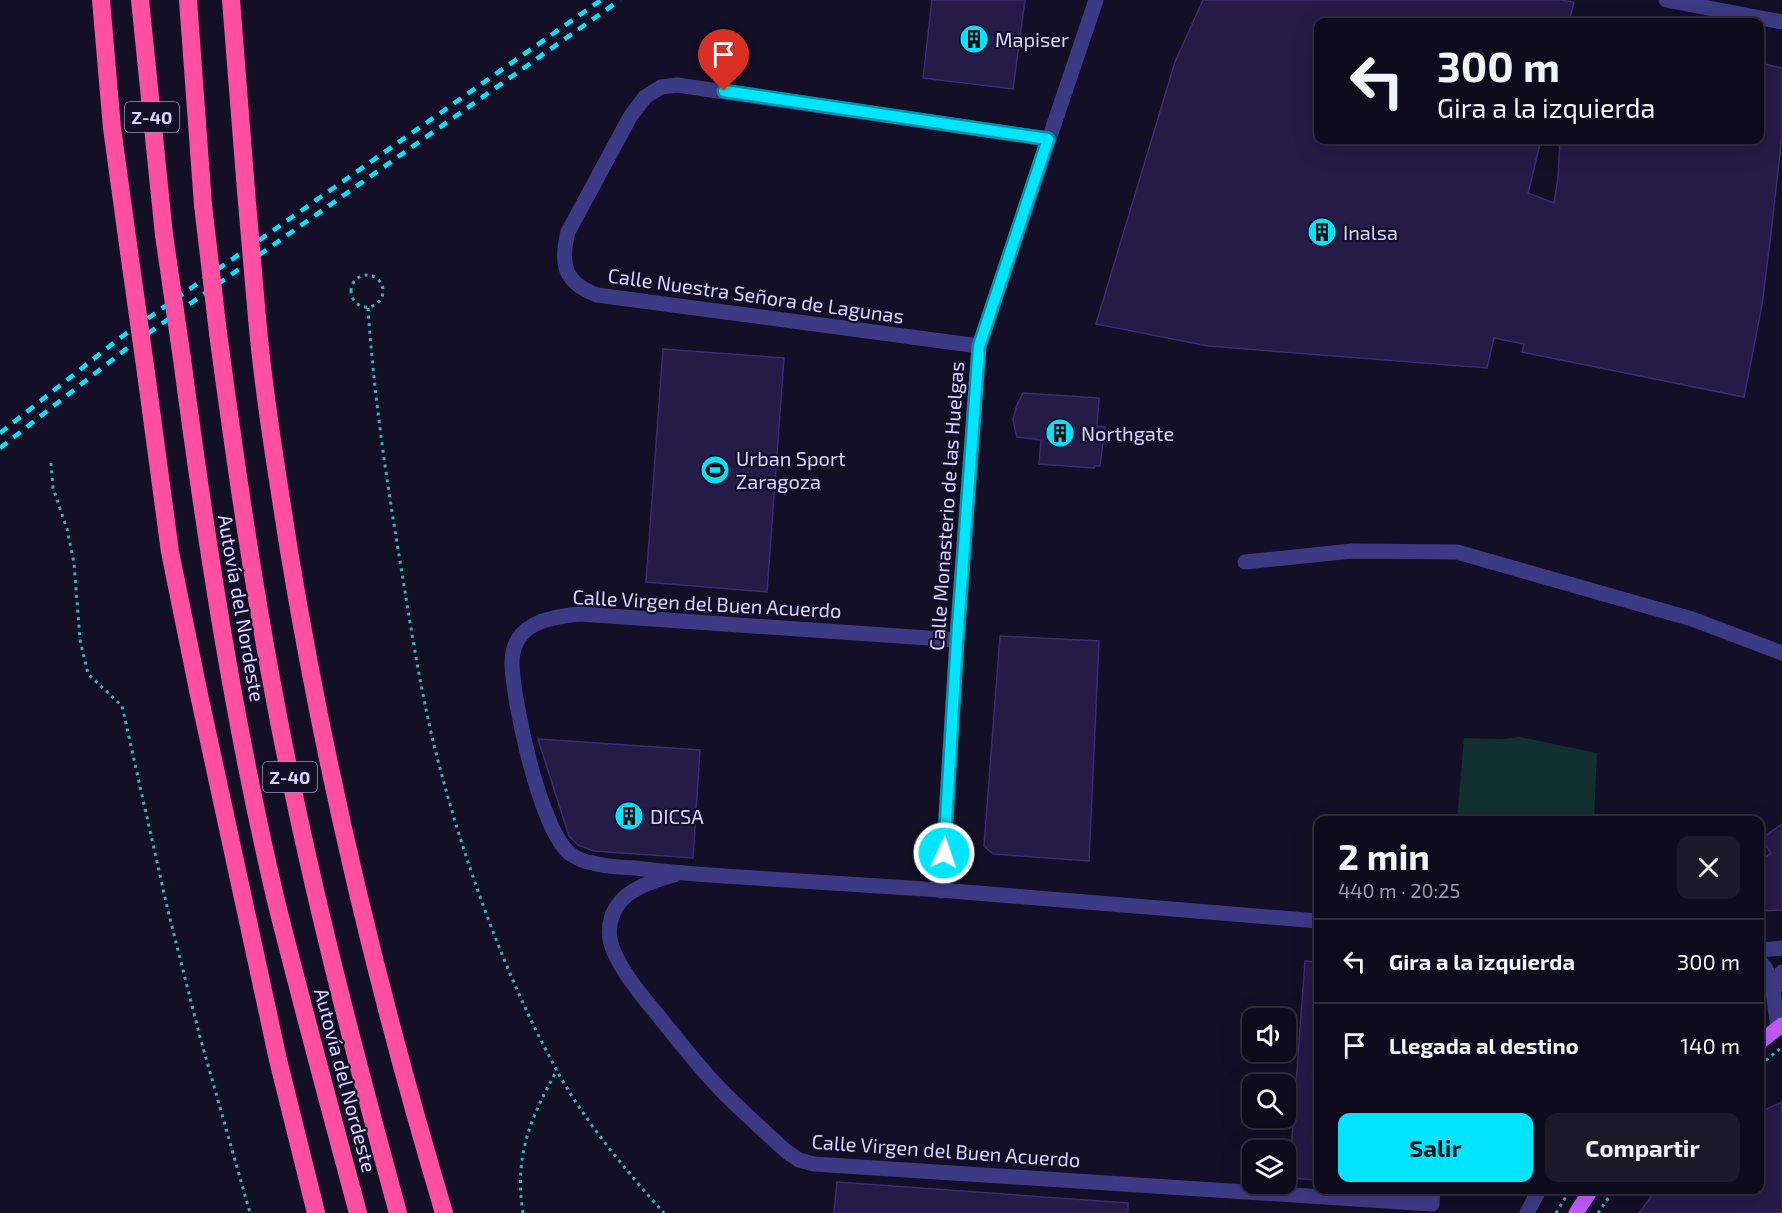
<!DOCTYPE html>
<html lang="es">
<meta charset="utf-8">
<style>
:root{--surface:#0e0b1c;--page:#1c1929;--text:#f1f3f6;--muted:#9b9ba3;--line:#2e2b3b;--accent:#00e5ff}
body{margin:0;font-family:"Exo 2",sans-serif;background:var(--page);color:var(--text);height:100vh;display:flex;flex-direction:column;font-size:22px;white-space:nowrap}
*{box-sizing:border-box;margin:0}
p{font-size:20px;color:var(--muted)}
.icon{flex:none;width:33px;height:33px;fill:none;stroke:currentColor;stroke-width:2;stroke-linecap:round;stroke-linejoin:round}
.map{position:relative;flex:1;overflow:hidden}
.sheet{position:absolute;left:1314px;top:816px;width:450px;height:378px;display:flex;flex-direction:column;background:var(--surface);border-radius:12px;box-shadow:0 6px 24px #0002,0 0 0 2px var(--line)}
.sheet>*{flex:none}
.banner{position:absolute;left:1314px;top:18px;width:450px;height:126px;border-radius:12px;box-shadow:0 6px 24px #0002,0 0 0 2px var(--line);background:#0e0b1c;color:var(--text);overflow:hidden}
.fabs{position:absolute;left:1242px;top:1008px;display:grid;gap:12px}
.fabs a{display:grid;place-items:center;width:54px;height:54px;border-radius:12px;background:var(--surface);box-shadow:0 6px 24px #0002,0 0 0 2px var(--line);font-size:30px}
.pin{position:absolute;display:grid;place-items:center;width:51px;height:51px;color:#fff;margin:-62px -26px;border-radius:50% 50% 50% 0;rotate:-45deg;box-shadow:0 0 6px #0007}
.pin .icon{rotate:45deg}
.me{position:absolute;width:66px;margin:-33px;rotate:3deg;stroke-linejoin:round;filter:drop-shadow(0 0 4px #0008)}
.turn{display:flex;align-items:center;gap:21px;height:126px;padding:0 24px;font-size:27px}
.turn .icon{width:78px;height:78px;stroke-width:2.5}
.turn b{display:block;font-size:42px;line-height:51px}
.round{display:grid;place-items:center;flex:none;width:63px;height:63px;border-radius:12px;background:var(--page)}
.summary{display:flex;align-items:center;justify-content:space-between;height:102px;padding:0 24px}
h1{font-size:36px;font-weight:700;line-height:45px}
.button{display:flex;gap:12px;margin-top:auto;padding:12px 24px}
.button a{flex:1;height:69px;border-radius:12px;background:var(--accent);color:#111;font-size:24px;font-weight:700;line-height:69px;text-align:center}
.button a+a{background:var(--page);color:var(--text)}
ul{padding:0;list-style:none}
li{display:flex;align-items:center;gap:18px;height:84px;padding:0 24px;border-top:2px solid var(--line)}
li div{flex:1}
li b{display:block;font-size:22px}
li em{font-style:normal}
.map>svg:first-child{display:block}
.green{fill:#12302f}
.building{fill:#241b47;stroke:#3b2d73;stroke-width:1.5}
.lines{fill:none;stroke-linecap:round;stroke-linejoin:round}
.path{stroke:#2fb8b0;stroke-width:3;stroke-dasharray:3 4.5;stroke-linecap:butt}
.minor{stroke:#3d3a85;stroke-width:15}
.major{stroke:#c25bff;stroke-width:15}
.highway{stroke:#ff4fa3;stroke-width:18}
.rail{stroke:#00e5ff;stroke-width:4.5;stroke-dasharray:9 8;stroke-linecap:butt}
.highway-bridge{stroke:#ff4fa3;stroke-width:18}
.route-casing{stroke:#0095a6;stroke-width:15}
.route{stroke:#00e5ff;stroke-width:10}
.labels{text-anchor:middle;dominant-baseline:central;stroke-width:4.5;stroke-linejoin:round;paint-order:stroke}
.shield{fill:#130f26;stroke:#9e99be;stroke-width:1.5}
.shield-label{font-size:18px;font-weight:bold;fill:#d9d4ff}
.poi-label{font-size:20px;fill:#d9d4ff;stroke:#130f26;text-anchor:start}
.street-label{font-size:20px;fill:#d9d4ff;stroke:#130f26}
</style>
<div class="map">
<svg width="1782" height="1213" viewBox="0 0 1782 1213">
<rect width="100%" height="100%" fill="#130f26"/>
<path class="green" d="M 1520,737 L 1597,753 L 1594,820 L 1457,820 L 1464,738 L 1500,739 Z"/>
<path class="building" d="M 932,0 L 1025,0 L 1013,89 L 923,78 Z
M 1203,0 L 1560,0 L 1574,2 L 1569,22 L 1318,22 L 1318,140 L 1541,140 L 1528,193 L 1554,203 L 1558,178 L 1560,140 L 1760,140 L 1760,63 L 1782,68 L 1782,135 L 1771,233 L 1762,305 L 1744,397 L 1522,352 L 1524,344 L 1494,338 L 1487,368 L 1208,346 L 1096,324 L 1175,62 Z
M 663,349 L 784,358 L 767,592 L 646,582 Z
M 1023,393 L 1099,398 L 1097,426 L 1105,427 L 1100,466 L 1095,466 L 1094,468 L 1039,464 L 1041,440 L 1017,437 L 1015,430 L 1013,419 L 1017,405 Z
M 1000,636 L 1099,641 L 1089,861 L 993,854 L 984,846 Z
M 538,739 L 700,750 L 693,858 L 594,851 L 578,845 L 569,836 Z
M 1782,824 L 1782,910 L 1760,911 L 1760,861 L 1771,853 L 1761,839 Z
M 1305,961 L 1318,962 L 1318,1180 L 1289,1178 Z
M 1782,1102 L 1782,1213 L 1639,1213 L 1656,1190 L 1760,1190 L 1760,1112 Z
M 837,1182 L 1128,1203 L 1128,1213 L 834,1213 Z"/>
<g class="lines">
<path class="path" d="M351 291a16 16 0 1 1 32 0a16 16 0 1 1-32 0Z
M 368,308 C 374,398 387,484 402,573 C 411,629 420,686 433,741 C 460,850 502,970 556,1069 C 583,1119 626,1171 664,1213
M 51,463 L 53,488 L 67,529 L 74,563 L 80,640 L 88,674 L 122,706 L 168,911 L 200,1037 L 250,1213
M 1760,1065 L 1782,1047
M 523,1213 C 514,1156 530,1119 557,1070
M 1556,1213 L 1570,1190
M 1598,1213 L 1614,1190"/>
<path class="minor" d="M 1666,0 L 1782,22
M 979,346 L 597,295 C 564,283 560,264 568,232 L 630,117 L 645,97 L 661,87 L 677,85 L 1048,139
M 1245,562 L 1352,551 L 1457,552 L 1692,619 L 1782,653
M 957,640 L 580,614 C 549,617 512,623 512,663 C 513,703 540,827 569,853 C 576,858 584,862 593,863 C 606,867 621,867 635,868 C 665,872 694,874 724,876 C 796,881 868,885 940,890 C 1066,900 1192,911 1318,921
M 674,875 C 650,882 621,890 612,916 C 608,928 609,941 614,952 C 625,977 644,998 661,1019 C 681,1044 701,1070 724,1093 C 744,1113 766,1133 787,1152 L 799,1160 L 814,1164 L 1432,1204 L 1433,1190
M 941,891 L 957,640 L 979,346 L 1096,0
M 1760,950 L 1782,948
M 1760,961 L 1766,969 L 1773,992
M 1778,1028 L 1773,992 L 1782,972
M 1527,1213 L 1539,1190"/>
<path class="major" d="M 1760,1042 L 1782,1025
M 1576,1213 L 1591,1190"/>
<path class="highway" d="M 101,0 L 112,128 L 129,252
M 140,0 L 164,235
M 188,0 L 203,205
M 231,0 L 246,191
M 257,318 C 264,397 277,473 289,551 C 326,775 379,996 444,1213
M 218,333 C 238,483 260,633 291,781 C 321,926 359,1070 398,1213
M 182,359 C 206,541 234,723 276,901 C 302,1005 330,1109 358,1213
M 146,373 L 170,552 L 198,690 L 278,1060 L 316,1213"/>
<path class="rail" d="M 0,433 L 120,338 L 601,0
M 0,448 L 126,349 L 620,0"/>
<path class="highway-bridge" d="M 246,191 L 257,318
M 203,205 L 218,333
M 164,235 L 182,359
M 129,252 L 146,373"/>
</g>
<g class="lines">
<g class="route-casing">
<path id="route" d="M 724,91 L 1048,139 L 979,346 L 957,640 L 944,853"/>
</g>
<use href="#route" class="route"/>
</g>
<defs>
<g id="building-disc" transform="scale(1.5)"><circle r="9.5" fill="#00e5ff" stroke="#130f26"/><path d="M-4-6H4V6H1V3H-1V6H-4ZM-2.5-4.3h1.7v1.8h-1.7ZM.8-4.3h1.7v1.8H.8ZM-2.5-1h1.7V.8h-1.7ZM.8-1h1.7V.8H.8Z" fill="#111"/></g>
<g id="stadium-disc" transform="scale(1.5)"><circle r="9.5" fill="#00e5ff" stroke="#130f26"/><path d="M0-5a6.5 5 0 1 0 0 10a6.5 5 0 1 0 0-10ZM-3.5-1.8h7v3.6h-7Z" fill="#111"/></g>
</defs>
<g fill-rule="evenodd">
<use href="#building-disc" x="974" y="39"/>
<use href="#building-disc" x="1322" y="232"/>
<use href="#building-disc" x="1060" y="433"/>
<use href="#stadium-disc" x="715" y="470"/>
<use href="#building-disc" x="629" y="816"/>
</g>
<g class="labels">
<g class="shield">
<rect x="125" y="102" width="54" height="30" rx="4.5"/>
<rect x="263" y="762" width="54" height="30" rx="4.5"/>
</g>
<g class="shield-label">
<text x="152" y="117">Z-40</text>
<text x="290" y="777">Z-40</text>
</g>
<g class="poi-label">
<text x="995" y="39">Mapiser</text>
<text x="1343" y="232">Inalsa</text>
<text x="1081" y="433">Northgate</text>
<text x="736" y="458">Urban Sport<tspan x="736" dy="23">Zaragoza</tspan></text>
<text x="650" y="816">DICSA</text>
</g>
<g class="street-label">
<text transform="translate(756 295) rotate(8)">Calle Nuestra Señora de Lagunas</text>
<text transform="translate(946 506) rotate(-86)">Calle Monasterio de las Huelgas</text>
<text transform="translate(707 603) rotate(3)">Calle Virgen del Buen Acuerdo</text>
<text transform="translate(242 608) rotate(80)">Autovía del Nordeste</text>
<text transform="translate(346 1080) rotate(75)">Autovía del Nordeste</text>
<text transform="translate(946 1150) rotate(4)">Calle Virgen del Buen Acuerdo</text>
</g>
</g>
</svg>
<div class="fabs">
<a><svg class="icon" aria-label="sound" viewBox="0 0 24 24"><path d="M4 9h4l5-4v14l-5-4H4zM17 9q2 3 0 6"/></svg></a>
<a><svg class="icon" aria-label="search" viewBox="0 0 24 24"><circle cx="10" cy="10" r="6"/><path d="M15 15l6 6"/></svg></a>
<a><svg class="icon" aria-label="layers" viewBox="0 0 24 24"><path d="M12 4l9 5-9 5-9-5zM3 14l9 5 9-5"/></svg></a>
</div>
<div class="pin" style="left:724px;top:91px;background:#d93025"><svg class="icon" aria-label="arrive" viewBox="0 0 24 24"><path d="M6 21V4h12l-3 4 3 4H6"/></svg></div>
<svg class="me" style="left:944px;top:853px" viewBox="-20 -20 40 40"><circle r="17" fill="#00e5ff" stroke="#fff" stroke-width="3"/><path d="M0-11L8 9 0 5-8 9z" fill="#fff"/></svg>
<div class="banner">
<div class="turn"><svg class="icon" aria-label="left" viewBox="0 0 24 24"><path d="M17 20v-9H6M10 6l-5 5 5 5"/></svg><div><b>300 m</b>Gira a la izquierda</div></div>
</div>
<section class="sheet">
<div class="summary"><div><h1>2 min</h1><p>440 m · 20:25</p></div><a class="round"><svg class="icon" aria-label="close" viewBox="0 0 24 24"><path d="M6 6l12 12M18 6L6 18"/></svg></a></div>
<ul>
<li><svg class="icon" aria-label="left" viewBox="0 0 24 24"><path d="M17 20v-9H6M10 6l-5 5 5 5"/></svg><div><b>Gira a la izquierda</b></div><em>300 m</em></li>
<li><svg class="icon" aria-label="arrive" viewBox="0 0 24 24"><path d="M6 21V4h12l-3 4 3 4H6"/></svg><div><b>Llegada al destino</b></div><em>140 m</em></li>
</ul>
<div class="button"><a>Salir</a><a>Compartir</a></div>
</section>
</div>
